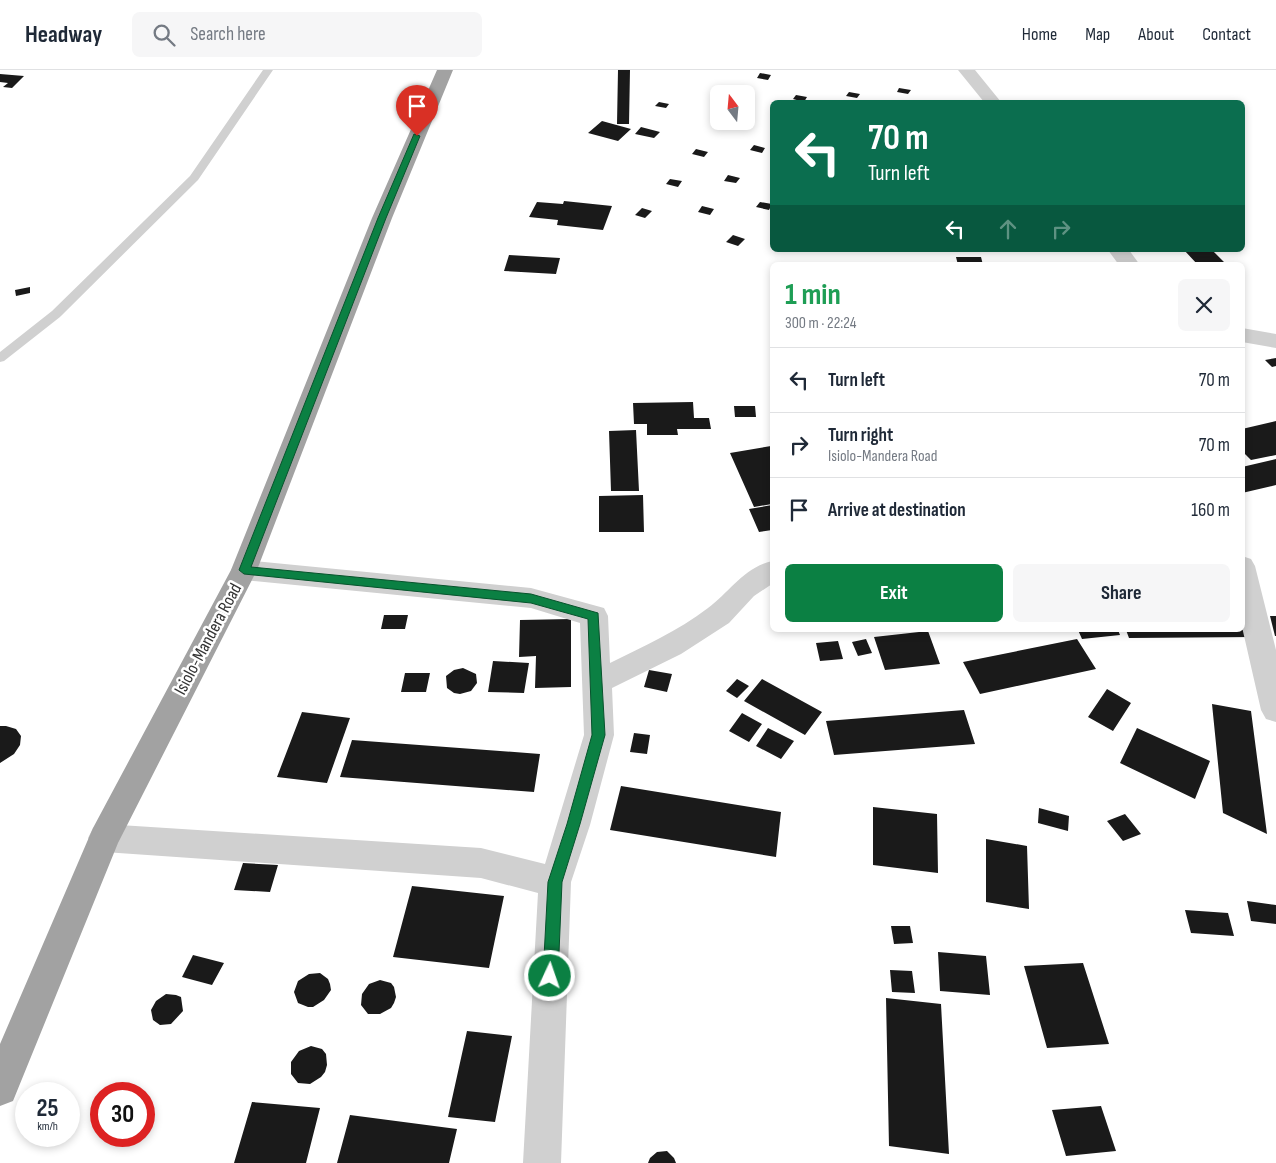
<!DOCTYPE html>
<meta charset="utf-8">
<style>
:root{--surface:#fff;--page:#f6f6f7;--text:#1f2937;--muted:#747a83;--line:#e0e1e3;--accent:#0b8043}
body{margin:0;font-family:"Sofia Sans Condensed",sans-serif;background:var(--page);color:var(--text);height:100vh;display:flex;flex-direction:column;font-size:19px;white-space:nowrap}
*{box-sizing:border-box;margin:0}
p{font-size:16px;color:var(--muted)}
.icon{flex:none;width:28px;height:28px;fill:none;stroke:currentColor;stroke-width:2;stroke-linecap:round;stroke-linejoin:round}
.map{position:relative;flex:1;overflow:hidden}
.drawer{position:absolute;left:770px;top:192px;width:475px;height:370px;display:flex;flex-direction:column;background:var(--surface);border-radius:8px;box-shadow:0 2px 8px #0003}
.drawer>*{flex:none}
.top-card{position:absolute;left:770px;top:30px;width:475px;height:152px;border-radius:8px;box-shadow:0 2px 8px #0003;background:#0b6e4f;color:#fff;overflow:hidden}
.needle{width:32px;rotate:344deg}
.tools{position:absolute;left:710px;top:15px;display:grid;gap:10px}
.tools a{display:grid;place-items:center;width:45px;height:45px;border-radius:8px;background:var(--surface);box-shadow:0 2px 8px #0003;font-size:25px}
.speed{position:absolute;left:15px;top:1012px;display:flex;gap:10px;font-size:25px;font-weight:700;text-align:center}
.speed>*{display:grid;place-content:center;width:65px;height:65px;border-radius:50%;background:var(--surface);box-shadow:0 2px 8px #0003;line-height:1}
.speed small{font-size:12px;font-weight:400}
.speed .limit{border:8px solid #d22;background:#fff;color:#111}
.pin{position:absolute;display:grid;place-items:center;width:42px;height:42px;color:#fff;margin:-51px -21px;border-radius:50% 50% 50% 0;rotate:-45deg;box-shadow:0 0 5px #0007}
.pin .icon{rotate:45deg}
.me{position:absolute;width:55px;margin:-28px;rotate:3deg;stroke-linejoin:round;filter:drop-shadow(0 0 4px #0008)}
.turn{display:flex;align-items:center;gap:18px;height:105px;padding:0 15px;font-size:22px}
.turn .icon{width:65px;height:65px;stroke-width:2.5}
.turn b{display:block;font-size:35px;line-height:42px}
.lanes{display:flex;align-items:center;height:48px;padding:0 15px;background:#0003;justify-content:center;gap:25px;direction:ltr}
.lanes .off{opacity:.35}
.round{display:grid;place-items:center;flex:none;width:52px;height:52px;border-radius:8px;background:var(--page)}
.summary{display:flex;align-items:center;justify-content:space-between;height:85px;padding:0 15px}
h1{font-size:30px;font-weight:700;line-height:38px;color:#1e9e55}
.primary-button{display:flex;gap:10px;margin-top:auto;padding:10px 15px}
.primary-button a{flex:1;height:58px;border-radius:8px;background:var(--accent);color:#fff;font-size:20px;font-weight:700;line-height:58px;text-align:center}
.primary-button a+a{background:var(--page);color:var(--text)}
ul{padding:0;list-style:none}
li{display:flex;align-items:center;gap:15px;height:65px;padding:0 15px;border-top:1px solid var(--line)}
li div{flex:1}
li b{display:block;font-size:19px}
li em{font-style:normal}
header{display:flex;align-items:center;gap:30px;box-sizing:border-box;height:70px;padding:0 25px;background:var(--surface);border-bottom:1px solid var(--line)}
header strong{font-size:24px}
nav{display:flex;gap:28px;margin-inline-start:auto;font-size:18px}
.search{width:350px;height:45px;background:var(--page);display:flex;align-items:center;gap:12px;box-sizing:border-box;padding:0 18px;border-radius:8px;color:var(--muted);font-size:19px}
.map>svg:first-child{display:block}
.building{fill:#1a1a1a}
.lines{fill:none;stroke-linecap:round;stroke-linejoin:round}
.service{fill:#d0d0d0;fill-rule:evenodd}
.minor{fill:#d0d0d0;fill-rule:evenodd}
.trunk{fill:#a2a2a2;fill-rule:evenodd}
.route{fill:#0b8043;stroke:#07532c}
.labels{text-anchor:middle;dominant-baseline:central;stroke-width:5;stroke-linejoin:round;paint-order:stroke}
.street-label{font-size:18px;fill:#333;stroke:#fff}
</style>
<header>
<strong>Headway</strong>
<div class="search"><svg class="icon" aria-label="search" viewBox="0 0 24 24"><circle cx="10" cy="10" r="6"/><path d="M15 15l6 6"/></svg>Search here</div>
<nav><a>Home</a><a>Map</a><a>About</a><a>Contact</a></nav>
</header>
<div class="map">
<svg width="1276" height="1093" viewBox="0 0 1276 1093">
<rect width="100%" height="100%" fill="#fff"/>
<path class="building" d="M 618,0 L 630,0 L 629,54 L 617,54 Z
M 760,3 L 771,5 L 768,10 L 757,8 Z
M 0,4 L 24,6 L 12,18 L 3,17 L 8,13 L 0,12 Z
M 899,18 L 911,20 L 908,24 L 897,22 Z
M 849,22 L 860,24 L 857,28 L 846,26 Z
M 796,25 L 807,27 L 804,32 L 793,29 Z
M 659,32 L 669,34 L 666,38 L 655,36 Z
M 602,51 L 631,59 L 618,71 L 588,63 Z
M 641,57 L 660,62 L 654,68 L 635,64 Z
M 754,75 L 765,78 L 762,83 L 750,80 Z
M 696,79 L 708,82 L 704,87 L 692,84 Z
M 728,105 L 740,108 L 736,113 L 724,111 Z
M 670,109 L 682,111 L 678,117 L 666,114 Z
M 564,131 L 612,136 L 603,160 L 557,155 L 558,150 L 529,147 L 537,132 L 563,134 Z
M 760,132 L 772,134 L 769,140 L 756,137 Z
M 702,136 L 714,139 L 710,145 L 698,142 Z
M 642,138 L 652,141 L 645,148 L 635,145 Z
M 733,165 L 745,169 L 738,176 L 726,172 Z
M 1184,180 L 1212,180 L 1227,195 L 1198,195 Z
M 509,185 L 560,188 L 556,204 L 504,201 Z
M 956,187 L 981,187 L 983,195 L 958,195 Z
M 30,217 L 30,223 L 16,226 L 15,220 Z
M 1276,288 L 1276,296 L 1272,297 L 1265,290 Z
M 693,332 L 694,348 L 709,348 L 711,359 L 677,359 L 678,365 L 647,365 L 647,354 L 634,354 L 633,333 Z
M 734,336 L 755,336 L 756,347 L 735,347 Z
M 1276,351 L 1276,385 L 1251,390 L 1242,381 L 1242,359 Z
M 636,360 L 639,421 L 611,421 L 609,361 Z
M 771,376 L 772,380 L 772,434 L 754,437 L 730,383 Z
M 1276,389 L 1276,415 L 1242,423 L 1242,397 Z
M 643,425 L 644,462 L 599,462 L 599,426 Z
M 772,435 L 772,460 L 759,462 L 749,439 Z
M 1242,541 L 1254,567 L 1129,568 L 1126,560 L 1242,560 Z
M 384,545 L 408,545 L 405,559 L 381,559 Z
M 1270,546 L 1276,546 L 1276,566 L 1275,566 Z
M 571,549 L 571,617 L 535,618 L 536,586 L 519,587 L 520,550 Z
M 1078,560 L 1118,560 L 1120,565 L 1082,569 Z
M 928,561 L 940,594 L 885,600 L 874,567 Z
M 866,569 L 872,583 L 858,586 L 852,572 Z
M 1077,569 L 1096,599 L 980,624 L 963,592 Z
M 838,571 L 843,589 L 820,591 L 816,573 Z
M 493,591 L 529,593 L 524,623 L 488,622 Z
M 463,598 L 476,604 L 477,613 L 471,621 L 460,624 L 454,623 L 447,618 L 446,606 L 454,600 Z
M 649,600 L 672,604 L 667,622 L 644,617 Z
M 405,603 L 430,603 L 426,622 L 401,622 Z
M 737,609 L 749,616 L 737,628 L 726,621 Z
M 762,609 L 822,642 L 805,665 L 744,631 Z
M 1107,619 L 1131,633 L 1113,661 L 1088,647 Z
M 1212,634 L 1251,641 L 1267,764 L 1223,743 Z
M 964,640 L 975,674 L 834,685 L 826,651 Z
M 302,642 L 350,648 L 327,713 L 277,707 Z
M 742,643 L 762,654 L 749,672 L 729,661 Z
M 0,656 L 6,656 L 16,659 L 21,666 L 20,675 L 14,684 L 0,693 Z
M 768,658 L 794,671 L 781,689 L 756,676 Z
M 1137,658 L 1210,691 L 1195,729 L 1120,693 Z
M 634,663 L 650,665 L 647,684 L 630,682 Z
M 352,670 L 540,684 L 534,722 L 340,707 Z
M 621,716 L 781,742 L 776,787 L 610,760 Z
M 873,737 L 937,744 L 938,803 L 873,795 Z
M 1039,738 L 1069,746 L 1068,761 L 1038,753 Z
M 1125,744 L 1141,764 L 1123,771 L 1107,751 Z
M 986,769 L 1027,776 L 1029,839 L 986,832 Z
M 243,793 L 278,795 L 270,822 L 234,820 Z
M 412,816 L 504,826 L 489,898 L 393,887 Z
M 1247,831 L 1276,835 L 1276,854 L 1251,851 Z
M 1185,840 L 1228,843 L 1234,866 L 1191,863 Z
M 891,856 L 910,856 L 913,873 L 894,874 Z
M 938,882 L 986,886 L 990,925 L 940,921 Z
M 193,885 L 224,893 L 212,915 L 182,907 Z
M 1083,893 L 1109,974 L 1047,978 L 1024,896 Z
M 890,900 L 912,901 L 915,923 L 892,922 Z
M 320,903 L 328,909 L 330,914 L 331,920 L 324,930 L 313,937 L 308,937 L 298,933 L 294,922 L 298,911 L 309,904 Z
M 380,910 L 391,913 L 394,917 L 396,927 L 394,933 L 391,938 L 380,944 L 368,944 L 361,935 L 362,924 L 369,914 Z
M 166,924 L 176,925 L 181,927 L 183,941 L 171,954 L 160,955 L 153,950 L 151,940 L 156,931 Z
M 886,928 L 941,934 L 949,1084 L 889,1076 Z
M 467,961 L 512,966 L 495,1052 L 448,1047 Z
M 311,976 L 322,979 L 326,984 L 327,995 L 325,1002 L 321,1007 L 310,1014 L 298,1013 L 291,1004 L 291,992 L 299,981 Z
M 252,1032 L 320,1038 L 306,1093 L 234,1093 Z
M 1101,1036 L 1116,1081 L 1066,1086 L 1052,1040 Z
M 350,1045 L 457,1059 L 449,1093 L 337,1093 Z
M 667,1081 L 674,1088 L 676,1093 L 648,1093 L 650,1088 L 657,1082 Z"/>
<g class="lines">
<path class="service" d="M 263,0 L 273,0 L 198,110 L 60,247 L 4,291 L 0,292 L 0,282 L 52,241 L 190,106 Z"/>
<path class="minor" d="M 958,0 L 975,0 L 1001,32 L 984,32 Z
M 1108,180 L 1129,180 L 1140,195 L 1119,195 Z
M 1242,258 L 1276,264 L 1276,278 L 1242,272 Z
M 1242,486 L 1251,489 L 1255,496 L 1276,580 L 1276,652 L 1266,649 L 1261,640 L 1242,557 Z
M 244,490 L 531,518 L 604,538 L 608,546 L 610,593 C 644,576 678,561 708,538 C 730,522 743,498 772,491 L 772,514 L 754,526 L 729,553 L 681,584 L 612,618 L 614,665 L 590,755 L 571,812 L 561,1093 L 523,1093 L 538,823 L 481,808 L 104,782 L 93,778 L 88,768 L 93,758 L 104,754 L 481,778 L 545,794 L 584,665 L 580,553 L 531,538 L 244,510 L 235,507 L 231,500 L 235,493 Z"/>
<path class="trunk" d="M 437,0 L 453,0 L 392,148 L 257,500 L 118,773 L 13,1031 L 0,1036 L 0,974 L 93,758 L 231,500 L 372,148 Z"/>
</g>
<path class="route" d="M 414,64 L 420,66 L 386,148 L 251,497 L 531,524 L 598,543 L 605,665 L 580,754 L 562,812 L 558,906 L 556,910 L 550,913 L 545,910 L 543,906 L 548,812 L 567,754 L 592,665 L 588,549 L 531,533 L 244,504 L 239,500 L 378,148 Z"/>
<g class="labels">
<g class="street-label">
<text transform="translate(208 569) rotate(-62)">Isiolo-Mandera Road</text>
</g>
</g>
</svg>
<div class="tools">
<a><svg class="needle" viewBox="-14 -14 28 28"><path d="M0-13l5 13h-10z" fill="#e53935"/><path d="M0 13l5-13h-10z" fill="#747a83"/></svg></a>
</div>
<div class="speed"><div>25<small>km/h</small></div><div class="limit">30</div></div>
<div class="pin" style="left:417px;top:66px;background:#d93025"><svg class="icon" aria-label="arrive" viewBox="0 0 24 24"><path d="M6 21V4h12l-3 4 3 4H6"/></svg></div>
<svg class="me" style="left:550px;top:906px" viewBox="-20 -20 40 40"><circle r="17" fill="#0b8043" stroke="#fff" stroke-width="3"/><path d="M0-11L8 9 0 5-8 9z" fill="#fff"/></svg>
<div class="top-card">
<div class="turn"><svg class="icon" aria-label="left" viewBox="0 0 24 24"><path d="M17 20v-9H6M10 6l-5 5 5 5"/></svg><div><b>70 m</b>Turn left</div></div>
<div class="lanes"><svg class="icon" aria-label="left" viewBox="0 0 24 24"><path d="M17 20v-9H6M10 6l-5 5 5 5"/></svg><svg class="icon off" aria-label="ahead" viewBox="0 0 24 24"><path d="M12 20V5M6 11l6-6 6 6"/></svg><svg class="icon off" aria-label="right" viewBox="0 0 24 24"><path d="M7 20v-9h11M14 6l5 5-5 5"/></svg></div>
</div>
<section class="drawer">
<div class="summary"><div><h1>1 min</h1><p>300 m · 22:24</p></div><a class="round"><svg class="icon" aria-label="close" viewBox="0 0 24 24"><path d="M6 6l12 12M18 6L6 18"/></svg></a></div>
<ul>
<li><svg class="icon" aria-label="left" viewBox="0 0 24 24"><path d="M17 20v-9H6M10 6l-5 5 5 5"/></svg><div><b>Turn left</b></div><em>70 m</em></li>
<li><svg class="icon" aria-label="right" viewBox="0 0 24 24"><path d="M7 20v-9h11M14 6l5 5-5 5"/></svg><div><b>Turn right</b><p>Isiolo-Mandera Road</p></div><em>70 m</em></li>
<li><svg class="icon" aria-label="arrive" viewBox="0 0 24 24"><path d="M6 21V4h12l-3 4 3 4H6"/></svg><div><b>Arrive at destination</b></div><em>160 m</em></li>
</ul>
<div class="primary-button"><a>Exit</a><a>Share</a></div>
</section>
</div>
